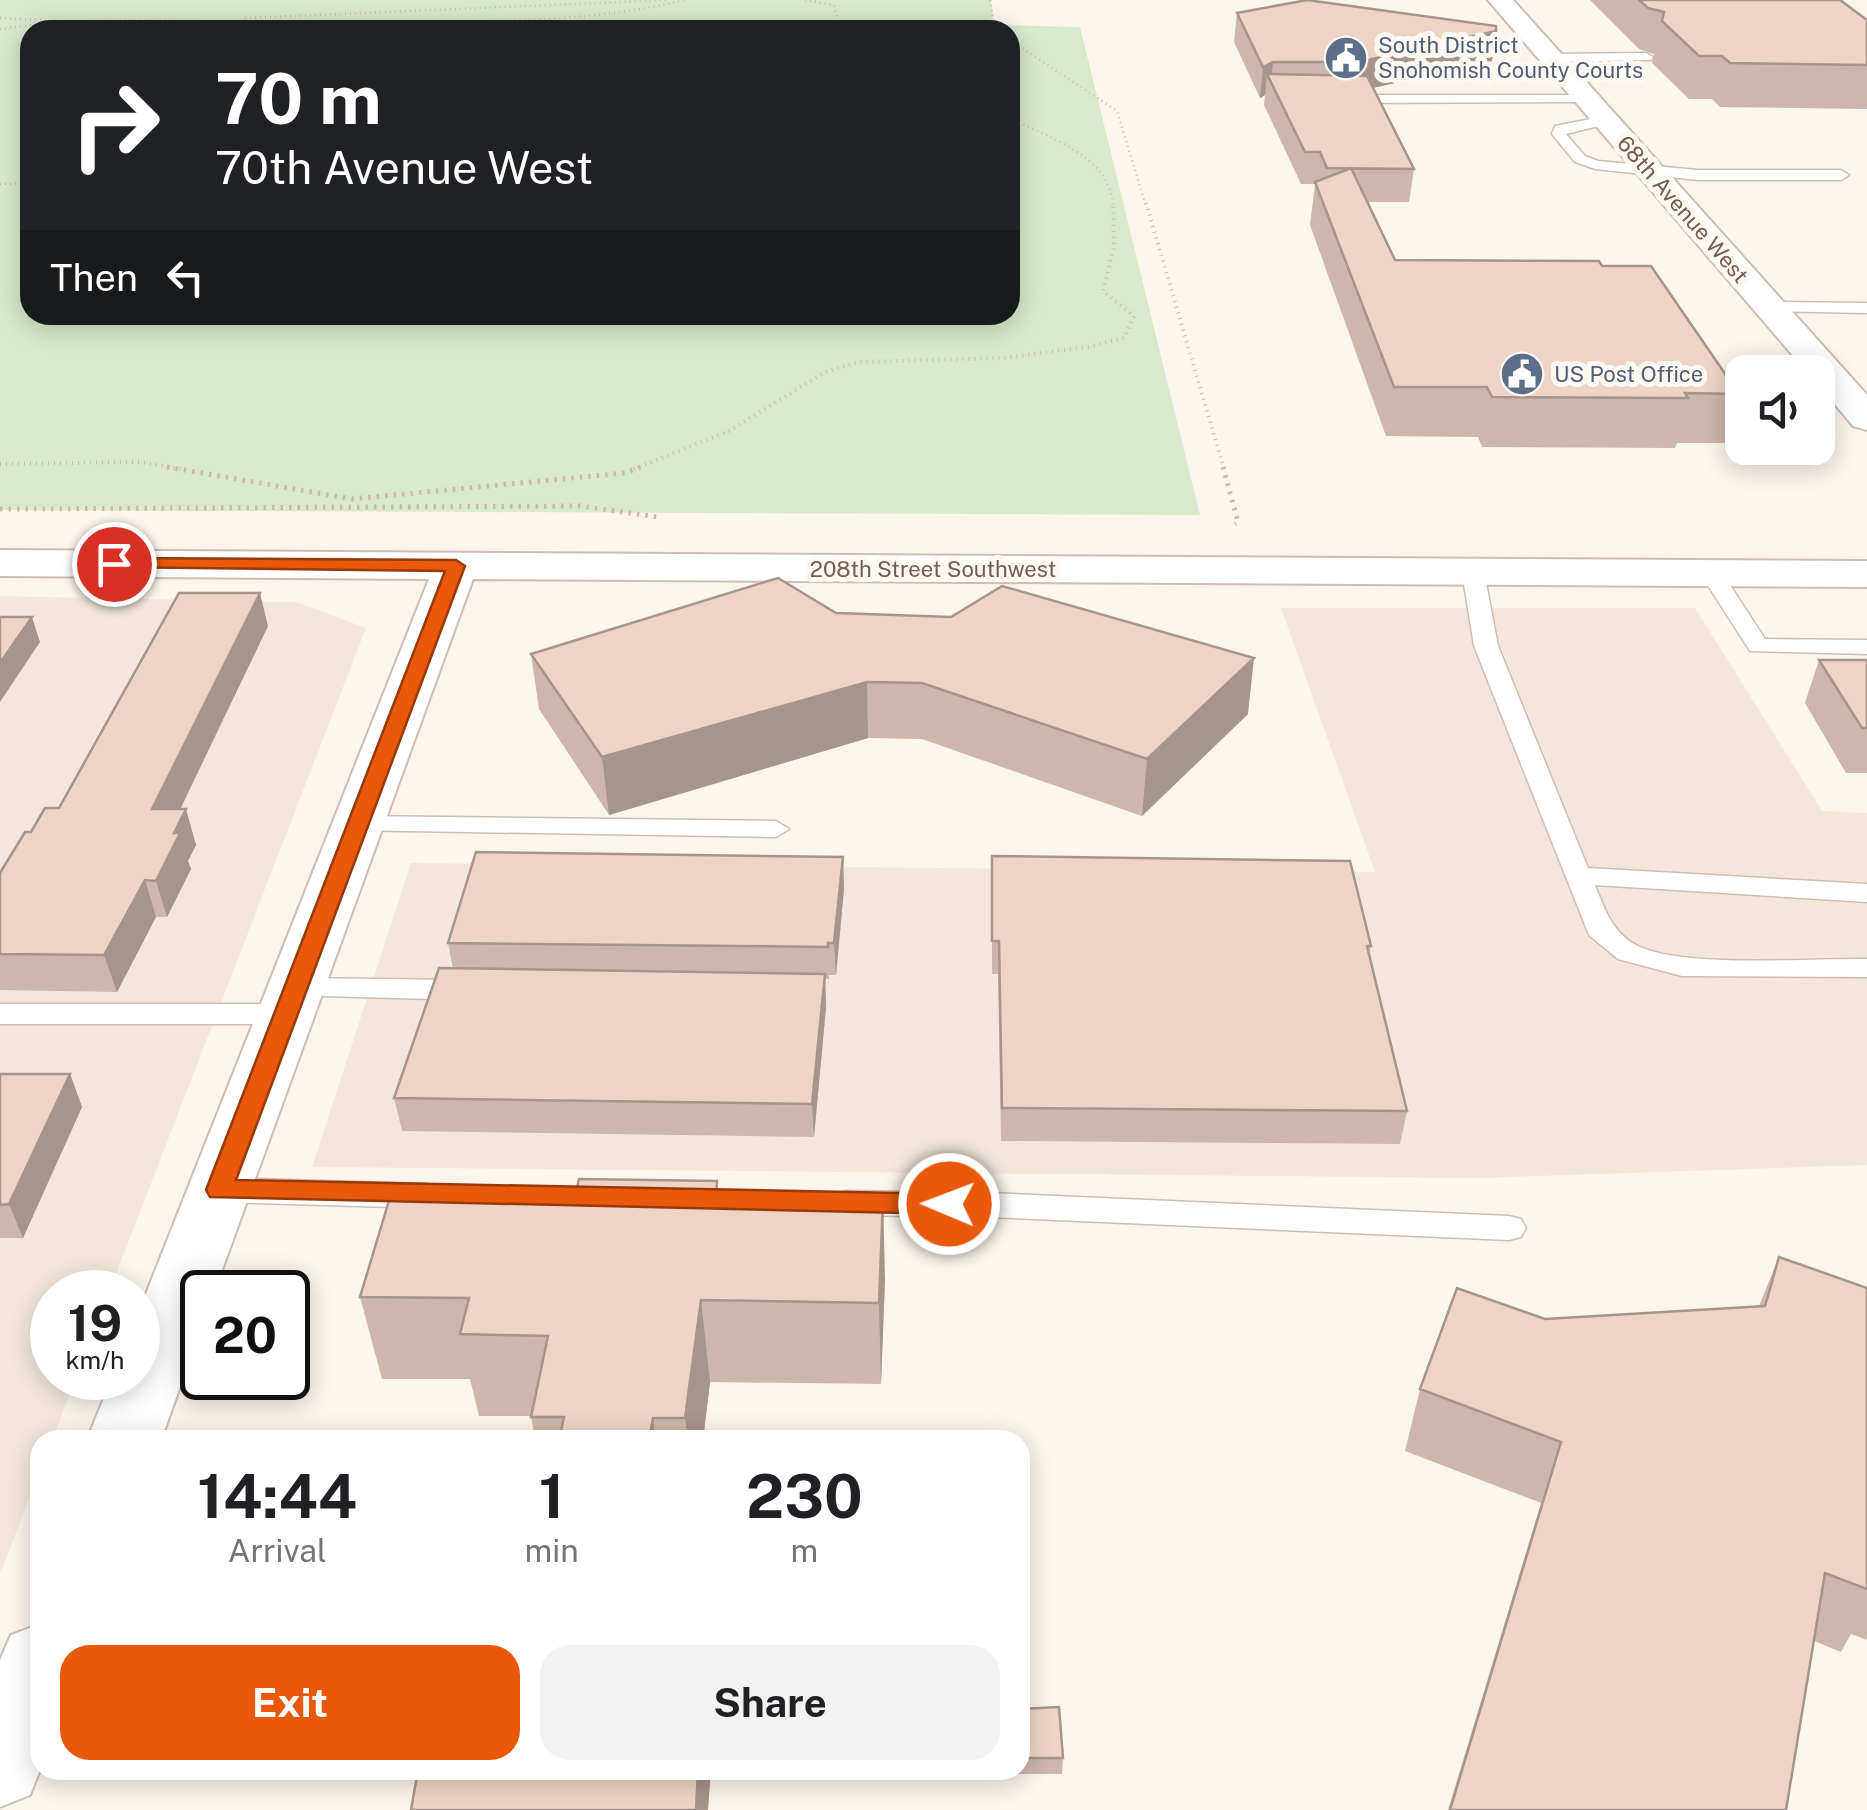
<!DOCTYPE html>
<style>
:root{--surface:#fff;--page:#f2f2f2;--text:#202124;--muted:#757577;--accent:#ea580c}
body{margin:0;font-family:"Public Sans",sans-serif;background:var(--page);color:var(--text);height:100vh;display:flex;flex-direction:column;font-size:38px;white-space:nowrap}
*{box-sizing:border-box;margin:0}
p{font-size:32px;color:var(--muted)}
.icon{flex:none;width:55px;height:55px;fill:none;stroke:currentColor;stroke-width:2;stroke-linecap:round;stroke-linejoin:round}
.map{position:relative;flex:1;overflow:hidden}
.side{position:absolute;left:30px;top:1430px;width:1000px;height:350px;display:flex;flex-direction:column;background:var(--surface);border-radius:30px;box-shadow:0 5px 25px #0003}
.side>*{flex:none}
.banner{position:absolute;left:20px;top:20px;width:1000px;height:305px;border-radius:30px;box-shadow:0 5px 25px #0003;background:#202124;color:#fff;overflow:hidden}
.tools{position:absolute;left:1725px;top:355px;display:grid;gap:20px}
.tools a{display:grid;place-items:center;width:110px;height:110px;border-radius:20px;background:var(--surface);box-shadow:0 5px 25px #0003;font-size:50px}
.speed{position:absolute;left:30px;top:1270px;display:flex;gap:20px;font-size:50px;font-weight:700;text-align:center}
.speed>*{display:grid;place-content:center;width:130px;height:130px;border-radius:50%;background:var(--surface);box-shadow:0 5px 25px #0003;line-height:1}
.speed small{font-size:25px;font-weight:400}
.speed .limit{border:5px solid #111;border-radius:15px;background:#fff;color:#111}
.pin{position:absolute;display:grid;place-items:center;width:85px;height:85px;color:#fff;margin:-42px;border:5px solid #fff;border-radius:50%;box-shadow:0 2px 10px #0007}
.me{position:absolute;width:110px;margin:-55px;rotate:271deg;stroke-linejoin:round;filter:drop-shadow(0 0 8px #0008)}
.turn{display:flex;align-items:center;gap:35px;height:210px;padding:0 30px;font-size:45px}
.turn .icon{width:130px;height:130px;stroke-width:2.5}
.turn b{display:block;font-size:70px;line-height:85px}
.then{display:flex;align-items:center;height:95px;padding:0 30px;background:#0003;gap:20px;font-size:38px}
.eta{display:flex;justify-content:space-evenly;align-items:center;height:170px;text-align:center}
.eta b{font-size:60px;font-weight:700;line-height:70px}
.action{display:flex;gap:20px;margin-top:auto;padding:20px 30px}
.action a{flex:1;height:115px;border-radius:30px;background:var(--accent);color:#fff;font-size:40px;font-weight:700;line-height:115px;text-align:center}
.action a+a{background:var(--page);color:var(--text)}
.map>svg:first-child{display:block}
.residential{fill:#f3e7dc}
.green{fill:#d9e9cb;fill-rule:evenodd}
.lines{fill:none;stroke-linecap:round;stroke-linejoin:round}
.service-casing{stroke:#cebdb2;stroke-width:3}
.tertiary-casing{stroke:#cebdb2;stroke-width:4}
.path-far2{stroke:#d5b7a9;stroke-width:2.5;stroke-dasharray:1 4;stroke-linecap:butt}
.path-far1{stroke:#d5b7a9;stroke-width:4;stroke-dasharray:1 5;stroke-linecap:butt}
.path{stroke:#d5b7a9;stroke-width:5;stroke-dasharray:2.5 6;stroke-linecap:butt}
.service{fill:#fff;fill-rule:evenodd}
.tertiary{fill:#fff;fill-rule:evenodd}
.wall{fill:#ceb6aa}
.shaded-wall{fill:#a7948b}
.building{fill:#efd4c6;stroke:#a7948b;stroke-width:2.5}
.route{fill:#ea580c;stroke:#983908;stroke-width:2.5}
.labels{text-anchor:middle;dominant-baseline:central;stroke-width:10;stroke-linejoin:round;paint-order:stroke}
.far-service-label{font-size:22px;fill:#4e5e75;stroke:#fef9f3;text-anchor:start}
.far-street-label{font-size:22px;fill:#765b50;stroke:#fef9f3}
</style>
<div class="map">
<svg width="1867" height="1810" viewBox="0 0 1867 1810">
<rect width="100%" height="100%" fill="#fcf5ed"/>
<path class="residential" d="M 0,596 L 296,602 L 366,628 L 109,1292 L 52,1292 L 52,1378 L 76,1378 L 52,1440 L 40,1440 L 40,1471 L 0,1574 Z
M 1281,608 L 1695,608 L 1822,811 L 1867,813 L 1867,1165 L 1478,1178 L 312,1167 L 411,863 L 1375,872 Z"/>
<path class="green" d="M 0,0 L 991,0 L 994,25 L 1080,27 L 1200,515 L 0,510 ZM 30,30 L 1010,30 L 1010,315 L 30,315 Z"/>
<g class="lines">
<g class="service-casing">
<path id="service" d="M 1646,53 L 1653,57 L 1651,60 L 1551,62 L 1544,58 L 1551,54 Z
M 1587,95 L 1594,99 L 1592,102 L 1343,103 L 1336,99 L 1343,95 Z
M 1606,116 L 1613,120 L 1611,123 L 1566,134 L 1585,156 L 1598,161 L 1698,170 L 1841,170 L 1849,175 L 1841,180 L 1698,180 L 1595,169 L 1575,162 L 1552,134 L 1555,126 Z
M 1770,302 L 1867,303 L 1867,313 L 1764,311 L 1761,307 Z
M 1473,565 L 1484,572 L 1498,646 L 1588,868 L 1867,884 L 1867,902 L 1595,885 C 1605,910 1613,935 1640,947 C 1688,968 1810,958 1867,959 L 1867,977 L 1682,976 L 1618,959 L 1589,935 L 1474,646 L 1462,572 Z
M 1711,566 L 1719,568 L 1765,639 L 1867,640 L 1867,654 L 1750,651 L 1700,573 Z
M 358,816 L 776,821 L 789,829 L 776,837 L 349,830 L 345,824 L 349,818 Z
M 295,978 L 469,980 L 479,983 L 483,990 L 479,997 L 469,1000 L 285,995 L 281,988 L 285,981 Z
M 0,1004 L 285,1004 L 295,1007 L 300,1014 L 295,1021 L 285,1024 L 0,1024 Z
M 219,1178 L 428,1184 L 439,1187 L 444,1196 L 439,1205 L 428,1208 L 219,1202 L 208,1198 L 203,1190 L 208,1182 Z
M 846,1191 L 989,1193 L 1509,1216 L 1521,1219 L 1526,1228 L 1521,1237 L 1509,1240 L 989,1217 L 846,1215 L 834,1212 L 830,1203 L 834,1194 Z"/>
</g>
<g class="tertiary-casing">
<path id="tertiary" d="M 1488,0 L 1513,0 L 1867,395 L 1867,430 L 1853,426 L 1818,384 L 1818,372 L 1807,372 Z
M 0,550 L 1867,561 L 1867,587 L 473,579 L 214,1292 L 202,1292 L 202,1325 L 161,1440 L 87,1440 L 112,1378 L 138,1378 L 138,1314 L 429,579 L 0,576 Z
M 40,1624 L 40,1770 L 30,1795 L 0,1807 L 0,1660 L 11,1635 Z"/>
</g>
<path class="path-far2" d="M 805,0 L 834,5 L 838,23 L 855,30
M 990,0 L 995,30
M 0,18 L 41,20
M 245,18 L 668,0
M 0,29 C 113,13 222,23 335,26 C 389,27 443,23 496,21 C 560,19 622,15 685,0
M 1010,40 L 1117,111 L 1146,206
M 1010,118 C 1049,138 1111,156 1113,206
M 0,184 L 30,183"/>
<path class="path-far1" d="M 1146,203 L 1224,469
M 0,464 L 139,462 L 181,469
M 634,469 L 729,431 L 825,372 L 858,362 L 1002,358 L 1088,347 L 1124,338 L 1134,316 L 1103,291 L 1114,247 L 1113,203"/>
<path class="path" d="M 167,467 L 352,499 L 625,473 L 640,467
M 1223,467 L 1238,522 L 1235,524
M 0,509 L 580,506 L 658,517"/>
<use href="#service" class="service"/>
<use href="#tertiary" class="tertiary"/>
</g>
<path class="wall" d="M 1590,0 L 1840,0 L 1867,20 L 1867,109 L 1720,107 L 1712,99 L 1689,99 L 1652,63 L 1654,54 L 1639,49 Z
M 1237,13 L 1496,31 L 1492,61 L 1373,88 L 1414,169 L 1409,202 L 1368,202 L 1395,260 L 1602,266 L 1739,394 L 1726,443 L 1677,443 L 1675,448 L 1482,447 L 1478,437 L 1386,436 L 1310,225 L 1315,184 L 1301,184 L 1264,105 L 1265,95 L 1260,98 L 1234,42 Z
M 836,613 L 1248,714 L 1142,816 L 922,739 L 868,738 L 609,815 L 539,709 L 531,654 Z
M 268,626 L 180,809 L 196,845 L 188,861 L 191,869 L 167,917 L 156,917 L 117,992 L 0,990 L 0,873 L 31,832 Z
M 1819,660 L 1867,660 L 1867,773 L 1846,773 L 1805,703 Z
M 992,856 L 1371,946 L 1369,955 L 1407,1111 L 1400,1144 L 1001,1141 L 998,974 L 992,974 Z
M 843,857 L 844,889 L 836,975 L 829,975 L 829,979 L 825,979 L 826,1007 L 814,1137 L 402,1131 L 394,1098 L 453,969 L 448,943 Z
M 0,1074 L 70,1074 L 82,1107 L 23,1238 L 0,1238 Z
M 717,1181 L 719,1197 L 885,1279 L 881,1384 L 710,1382 L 703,1440 L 535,1440 L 531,1416 L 479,1416 L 470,1379 L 382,1379 L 360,1297 L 575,1196 Z
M 1779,1257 L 1867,1288 L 1867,1640 L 1851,1634 L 1841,1652 L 1814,1641 L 1786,1810 L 1448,1810 L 1541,1503 L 1405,1451 L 1420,1389 L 1545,1319 L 1759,1306 Z
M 1020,1709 L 1063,1758 L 1062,1774 L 1001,1774 L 1001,1779 L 948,1780 L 948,1770 L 1020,1770 Z"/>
<path class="shaded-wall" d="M 1496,31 L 1492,61 L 1355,92 L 1359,62 Z
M 1273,62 L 1271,83 L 1267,74 L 1265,95 L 1260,98 L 1263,67 Z
M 260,593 L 268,626 L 163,845 L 152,809 Z
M 32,617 L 40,642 L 0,702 L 0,663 Z
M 1254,658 L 1248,714 L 1142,816 L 1147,759 Z
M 867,682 L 868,738 L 609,815 L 602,757 Z
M 186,809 L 196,845 L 188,861 L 191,869 L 167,917 L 156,881 L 174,833 Z
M 843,857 L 844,889 L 836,975 L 834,943 Z
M 145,880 L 156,917 L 117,992 L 104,955 Z
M 825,974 L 826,1007 L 814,1137 L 812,1104 Z
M 70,1074 L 82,1107 L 23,1238 L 9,1204 Z
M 883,1198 L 885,1279 L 881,1384 L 879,1303 Z
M 701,1300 L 710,1382 L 703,1440 L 688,1440 L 685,1418 Z
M 653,1418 L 656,1440 L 649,1440 Z
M 698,1770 L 711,1770 L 708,1810 L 696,1810 Z"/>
<path class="building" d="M 1307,0 L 1496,26 L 1496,31 L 1359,62 L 1273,62 L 1263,67 L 1237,13 Z
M 1639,0 L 1840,0 L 1867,20 L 1867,65 L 1730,63 L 1722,56 L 1699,56 L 1662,21 L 1664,12 L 1648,8 Z
M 1267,74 L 1367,76 L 1414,169 L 1327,168 L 1320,152 L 1305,152 Z
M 1351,168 L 1395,260 L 1599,261 L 1602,266 L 1651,266 L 1739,394 L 1685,393 L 1688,398 L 1492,397 L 1487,387 L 1394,387 L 1315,182 Z
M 778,578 L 836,613 L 951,617 L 1002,586 L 1254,658 L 1147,759 L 922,683 L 867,682 L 602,757 L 531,654 Z
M 179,593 L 260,593 L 152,809 L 186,809 L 174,833 L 180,833 L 156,881 L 145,880 L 104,955 L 0,954 L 0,873 L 25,832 L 31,832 L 45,808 L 59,808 Z
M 0,617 L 32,617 L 0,663 Z
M 1819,660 L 1867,660 L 1867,728 L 1862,728 Z
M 476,852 L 843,857 L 834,943 L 828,943 L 828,947 L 448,943 Z
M 992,856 L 1350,861 L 1371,946 L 1367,946 L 1407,1111 L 1002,1108 L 999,941 L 992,941 Z
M 439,968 L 825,974 L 812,1104 L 394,1098 Z
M 0,1074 L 70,1074 L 9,1204 L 0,1205 Z
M 579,1179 L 717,1181 L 716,1197 L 883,1198 L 879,1303 L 701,1300 L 685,1418 L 653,1418 L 649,1440 L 559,1440 L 564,1417 L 531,1417 L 548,1336 L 460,1334 L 469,1298 L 360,1297 L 391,1194 L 575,1196 Z
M 1779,1257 L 1867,1288 L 1867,1589 L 1825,1573 L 1786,1810 L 1450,1810 L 1561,1442 L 1420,1389 L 1457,1288 L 1545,1319 L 1765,1306 Z
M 1059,1707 L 1063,1758 L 1020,1758 L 1020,1709 Z
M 418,1770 L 698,1770 L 696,1810 L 411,1810 Z"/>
<path class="route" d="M 114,558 L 456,560 L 465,566 L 236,1180 L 949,1194 L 959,1197 L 962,1204 L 959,1211 L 949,1214 L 210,1197 L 206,1190 L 445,571 L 108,567 L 105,564 Z"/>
<defs>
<g id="civic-disc" transform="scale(2.25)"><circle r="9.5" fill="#5c6f8a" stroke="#fef9f3"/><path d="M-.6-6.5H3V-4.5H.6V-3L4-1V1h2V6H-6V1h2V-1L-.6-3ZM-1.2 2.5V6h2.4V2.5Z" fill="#fff"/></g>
</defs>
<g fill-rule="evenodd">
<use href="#civic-disc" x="1346" y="58"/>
<use href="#civic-disc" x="1522" y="374"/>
</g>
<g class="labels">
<g class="far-service-label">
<text x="1378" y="45">South District<tspan x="1378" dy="25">Snohomish County Courts</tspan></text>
<text x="1554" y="374">US Post Office</text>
</g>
<g class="far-street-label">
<text transform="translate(1683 209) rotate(49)">68th Avenue West</text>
<text x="933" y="569">208th Street Southwest</text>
</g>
</g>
</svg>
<div class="tools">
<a><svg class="icon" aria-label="sound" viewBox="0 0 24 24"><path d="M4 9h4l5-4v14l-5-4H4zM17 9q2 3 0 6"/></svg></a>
</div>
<div class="speed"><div>19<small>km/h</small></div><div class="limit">20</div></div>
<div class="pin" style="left:114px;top:564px;background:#d93025"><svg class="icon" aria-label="arrive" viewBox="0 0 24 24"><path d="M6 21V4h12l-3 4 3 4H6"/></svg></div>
<svg class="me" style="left:949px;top:1204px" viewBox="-20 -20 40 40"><circle r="17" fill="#ea580c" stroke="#fff" stroke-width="3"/><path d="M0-11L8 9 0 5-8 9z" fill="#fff"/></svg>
<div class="banner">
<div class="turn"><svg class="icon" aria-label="right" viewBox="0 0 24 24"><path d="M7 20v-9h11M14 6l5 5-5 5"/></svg><div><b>70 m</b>70th Avenue West</div></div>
<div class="then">Then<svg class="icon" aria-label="left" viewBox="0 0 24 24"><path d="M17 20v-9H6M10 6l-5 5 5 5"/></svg></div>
</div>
<section class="side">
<div class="eta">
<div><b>14:44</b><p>Arrival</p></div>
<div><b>1</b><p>min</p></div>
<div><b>230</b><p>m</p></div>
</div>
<div class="action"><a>Exit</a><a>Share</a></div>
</section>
</div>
